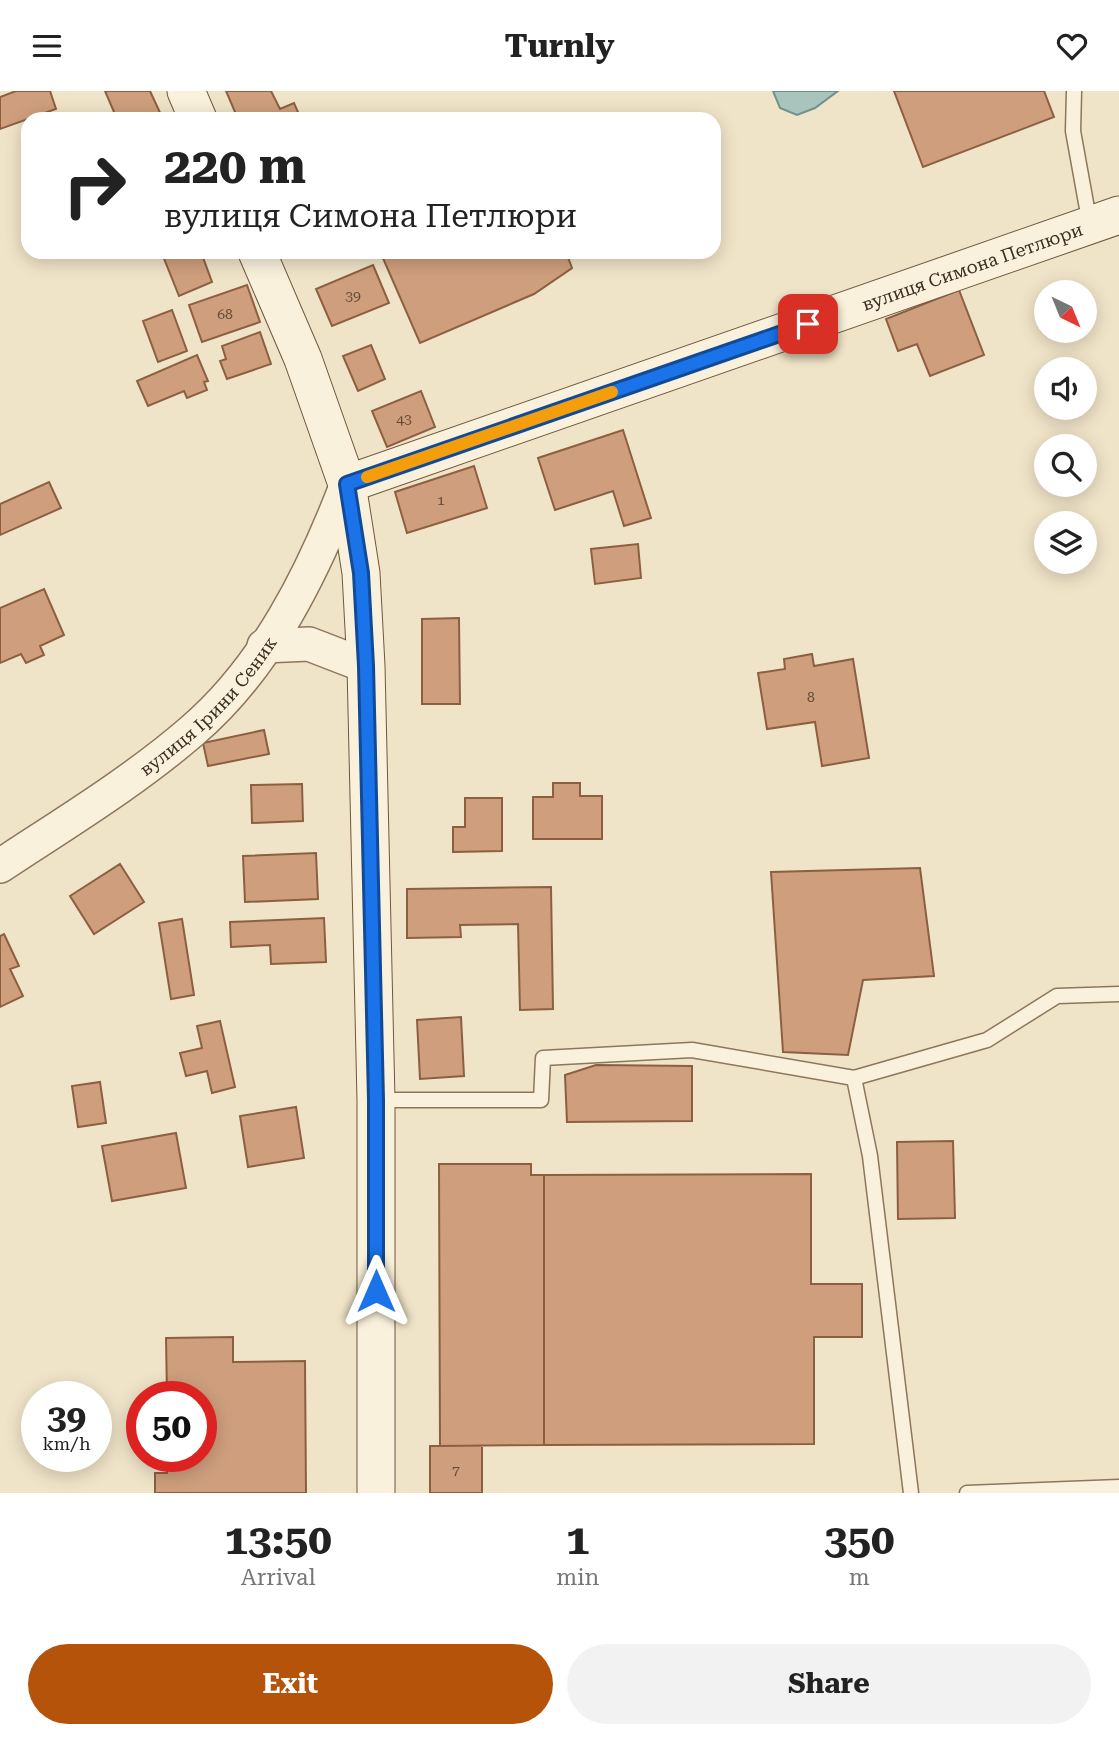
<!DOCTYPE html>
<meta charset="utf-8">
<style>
:root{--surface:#fff;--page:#f2f2f2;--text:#222;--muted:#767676;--accent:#b45309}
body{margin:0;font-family:"Roboto Serif",serif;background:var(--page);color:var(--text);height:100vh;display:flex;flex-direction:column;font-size:26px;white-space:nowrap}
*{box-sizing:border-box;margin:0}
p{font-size:23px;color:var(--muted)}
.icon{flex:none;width:38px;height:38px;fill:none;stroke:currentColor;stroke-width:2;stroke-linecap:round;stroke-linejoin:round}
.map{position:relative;height:1402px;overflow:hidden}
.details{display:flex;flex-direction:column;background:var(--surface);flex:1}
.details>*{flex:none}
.hud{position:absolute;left:21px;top:21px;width:700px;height:147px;border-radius:21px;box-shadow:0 4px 18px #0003;background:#fff;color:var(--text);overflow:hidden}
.needle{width:46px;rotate:137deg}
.buttons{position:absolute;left:1034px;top:189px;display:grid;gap:14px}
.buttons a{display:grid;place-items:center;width:63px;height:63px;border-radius:50%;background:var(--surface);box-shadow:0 4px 18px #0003;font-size:35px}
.speed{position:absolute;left:21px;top:1290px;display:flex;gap:14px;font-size:35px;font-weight:700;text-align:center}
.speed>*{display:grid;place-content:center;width:91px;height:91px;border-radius:50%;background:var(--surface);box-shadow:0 4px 18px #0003;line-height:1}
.speed small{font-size:18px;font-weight:400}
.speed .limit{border:10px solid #d22;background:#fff;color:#111}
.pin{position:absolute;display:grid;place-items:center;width:60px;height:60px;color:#fff;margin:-30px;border-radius:14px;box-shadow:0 4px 10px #0006}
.me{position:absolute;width:77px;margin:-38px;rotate:0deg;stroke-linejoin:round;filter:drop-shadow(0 0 5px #0008)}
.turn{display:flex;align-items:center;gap:24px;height:147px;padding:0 28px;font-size:32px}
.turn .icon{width:91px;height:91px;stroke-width:2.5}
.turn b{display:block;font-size:49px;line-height:60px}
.eta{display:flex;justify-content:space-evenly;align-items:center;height:119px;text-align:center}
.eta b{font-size:42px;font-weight:700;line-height:49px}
.button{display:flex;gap:14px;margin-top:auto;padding:14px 28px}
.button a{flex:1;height:80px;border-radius:42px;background:var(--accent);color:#fff;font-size:28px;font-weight:700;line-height:80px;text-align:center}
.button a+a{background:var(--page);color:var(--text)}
header{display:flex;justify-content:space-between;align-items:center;height:91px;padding:0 28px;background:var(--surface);font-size:32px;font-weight:700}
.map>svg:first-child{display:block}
.water{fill:#a9c4bc;stroke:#6f938a;stroke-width:2}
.building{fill:#cf9f7d;stroke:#8d5f41;stroke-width:2}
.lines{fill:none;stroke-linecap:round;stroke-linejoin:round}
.service-casing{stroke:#8d765c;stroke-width:17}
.tertiary-casing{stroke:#8d765c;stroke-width:36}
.secondary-casing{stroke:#6f573f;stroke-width:39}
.service{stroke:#faf1dc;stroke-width:14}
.tertiary{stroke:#faf1dc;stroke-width:33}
.secondary{stroke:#faf1dc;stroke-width:37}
.route-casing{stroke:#114b97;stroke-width:18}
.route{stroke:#1a73e8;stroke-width:12}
.slow{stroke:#f59e0b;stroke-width:12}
.labels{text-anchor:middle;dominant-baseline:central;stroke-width:7;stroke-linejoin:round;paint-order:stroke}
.number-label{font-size:14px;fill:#624a37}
.street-label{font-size:18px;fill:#3d2e20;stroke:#f7eed8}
</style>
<header><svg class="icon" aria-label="menu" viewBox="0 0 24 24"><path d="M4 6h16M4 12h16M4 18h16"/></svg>Turnly<svg class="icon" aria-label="heart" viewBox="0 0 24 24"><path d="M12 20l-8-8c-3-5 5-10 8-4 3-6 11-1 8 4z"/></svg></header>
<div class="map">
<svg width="1119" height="1402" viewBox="0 0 1119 1402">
<rect width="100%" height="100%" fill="#f0e4c8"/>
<path class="water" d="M 773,0 L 838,0 L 815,17 L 797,24 L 780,17 Z"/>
<path class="building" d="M 16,0 L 50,0 L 56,18 L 0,38 L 0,6 Z
M 105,0 L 150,0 L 163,28 L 117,28 Z
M 226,0 L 271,0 L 280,18 L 294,12 L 301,28 L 238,28 Z
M 894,0 L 1044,0 L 1054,26 L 923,76 Z
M 172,161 L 201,161 L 212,191 L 179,205 L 163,165 Z
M 391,161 L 566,161 L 572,177 L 534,203 L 420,252 L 382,165 Z
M 373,174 L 389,212 L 332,235 L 316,198 Z
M 247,194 L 260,231 L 202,251 L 189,214 Z
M 959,199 L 984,264 L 930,285 L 917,253 L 898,260 L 886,228 Z
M 172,219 L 187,260 L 158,271 L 143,230 Z
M 260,241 L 271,273 L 227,288 L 220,270 L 226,268 L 222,255 Z
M 371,254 L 385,288 L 358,300 L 343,265 Z
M 197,264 L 208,290 L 204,291 L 207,299 L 187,307 L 184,300 L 148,315 L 137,290 Z
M 421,300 L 435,336 L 387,356 L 372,320 Z
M 623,339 L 651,427 L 624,435 L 613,400 L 555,419 L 538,367 Z
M 474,375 L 487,417 L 407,442 L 395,401 Z
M 49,391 L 61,417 L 0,444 L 0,413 Z
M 638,453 L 641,487 L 595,493 L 591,458 Z
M 44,498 L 64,544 L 40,555 L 44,564 L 26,572 L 21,563 L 0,572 L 0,517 Z
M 459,527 L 460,613 L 422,613 L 422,528 Z
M 812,563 L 814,575 L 853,568 L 869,667 L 822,675 L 815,631 L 767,638 L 758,582 L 785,578 L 784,568 Z
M 264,639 L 269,663 L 208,675 L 203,652 Z
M 553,692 L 580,692 L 580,705 L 602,705 L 602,748 L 533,748 L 533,706 L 553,706 Z
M 302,693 L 303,730 L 252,732 L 251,694 Z
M 465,707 L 502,707 L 502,760 L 453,761 L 453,736 L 465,736 Z
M 316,762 L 318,808 L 245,811 L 243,765 Z
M 120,773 L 144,811 L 94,843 L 70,805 Z
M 920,777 L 934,885 L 863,889 L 848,964 L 783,961 L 771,781 Z
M 551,796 L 553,918 L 520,919 L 518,833 L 460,834 L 461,846 L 407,847 L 407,798 Z
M 324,827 L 326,871 L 271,873 L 270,854 L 231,856 L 230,831 Z
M 182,828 L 194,904 L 171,908 L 159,832 Z
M 4,843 L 19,875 L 10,878 L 23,905 L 0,916 L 0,845 Z
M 461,926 L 464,985 L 420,988 L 417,929 Z
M 220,930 L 235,996 L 212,1002 L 207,980 L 186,985 L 180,962 L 202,957 L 197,935 Z
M 596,974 L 692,975 L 692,1030 L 567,1031 L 565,984 Z
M 100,991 L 106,1032 L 78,1036 L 72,995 Z
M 296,1016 L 304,1067 L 248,1076 L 240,1025 Z
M 176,1042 L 186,1097 L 112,1110 L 102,1055 Z
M 953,1050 L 955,1127 L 898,1128 L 897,1051 Z
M 439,1073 L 531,1073 L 531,1084 L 544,1084 L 544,1354 L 440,1355 Z
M 811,1083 L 811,1193 L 862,1193 L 862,1246 L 814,1246 L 814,1353 L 544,1354 L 544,1084 Z
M 233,1246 L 233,1271 L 305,1270 L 306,1402 L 155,1402 L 155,1382 L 167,1382 L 167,1365 L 201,1365 L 201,1306 L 167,1306 L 166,1247 Z
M 430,1355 L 482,1355 L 482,1402 L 430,1402 Z"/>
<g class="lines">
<g class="service-casing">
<path id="service" d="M 1074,0 L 1073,40 L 1090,134
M 854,987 L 870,1065 L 911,1402
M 377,1009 L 541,1009 L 543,967 L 692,959 L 854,987 L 987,949 L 1057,905 L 1119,903
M 967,1402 L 1119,1396"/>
</g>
<g class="tertiary-casing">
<g id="tertiary">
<path d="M 264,555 L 309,553 L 366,575"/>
<path id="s1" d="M 0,775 C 65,732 133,691 192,640 C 266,577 313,482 347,393"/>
</g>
</g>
<g class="secondary-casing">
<g id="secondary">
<path d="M 186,0 L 198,28"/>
<path d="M 257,161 L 303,268 L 347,393 L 361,482 L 366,575 L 376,1009 L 376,1402"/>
<path id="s2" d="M 347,393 L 1119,124"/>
</g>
</g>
<use href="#service" class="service"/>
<use href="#tertiary" class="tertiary"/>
<use href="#secondary" class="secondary"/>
</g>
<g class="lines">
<g class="route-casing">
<path id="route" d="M 376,1200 L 376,1009 L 366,575 L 361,482 L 347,393 L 808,233"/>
</g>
<use href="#route" class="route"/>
<path class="slow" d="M 367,386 L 612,301"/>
</g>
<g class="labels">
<g class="number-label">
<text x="353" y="205">39</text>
<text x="225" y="223">68</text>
<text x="404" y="328">43</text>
<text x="441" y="409">1</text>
<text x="811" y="606">8</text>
<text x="456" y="1379">7</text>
</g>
<g class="street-label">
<text stroke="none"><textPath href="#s2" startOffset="662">вулиця Симона Петлюри</textPath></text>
<text stroke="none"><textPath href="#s1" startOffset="264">вулиця Ірини Сеник</textPath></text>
</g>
</g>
</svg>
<div class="buttons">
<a><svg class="needle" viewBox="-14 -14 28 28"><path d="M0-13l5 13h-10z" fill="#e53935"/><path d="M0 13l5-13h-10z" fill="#767676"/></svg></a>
<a><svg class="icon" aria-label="sound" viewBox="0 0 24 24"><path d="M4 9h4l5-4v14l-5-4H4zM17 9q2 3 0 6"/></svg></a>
<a><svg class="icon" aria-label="search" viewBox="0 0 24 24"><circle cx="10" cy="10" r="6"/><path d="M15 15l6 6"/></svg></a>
<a><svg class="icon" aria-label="layers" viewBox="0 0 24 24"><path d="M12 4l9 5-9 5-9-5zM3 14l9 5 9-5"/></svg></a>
</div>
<div class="speed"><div>39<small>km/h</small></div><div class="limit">50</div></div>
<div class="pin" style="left:808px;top:233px;background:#d93025"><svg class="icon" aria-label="arrive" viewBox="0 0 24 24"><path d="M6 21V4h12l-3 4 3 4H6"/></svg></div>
<svg class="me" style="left:376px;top:1200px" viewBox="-20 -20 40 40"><path d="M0-17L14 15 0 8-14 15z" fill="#1a73e8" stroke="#fff" stroke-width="4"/></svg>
<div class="hud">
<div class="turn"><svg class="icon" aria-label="right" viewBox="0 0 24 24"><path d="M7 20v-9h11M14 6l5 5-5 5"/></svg><div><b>220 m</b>вулиця Симона Петлюри</div></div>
</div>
</div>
<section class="details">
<div class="eta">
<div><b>13:50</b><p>Arrival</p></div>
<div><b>1</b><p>min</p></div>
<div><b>350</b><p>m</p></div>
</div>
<div class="button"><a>Exit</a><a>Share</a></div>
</section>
